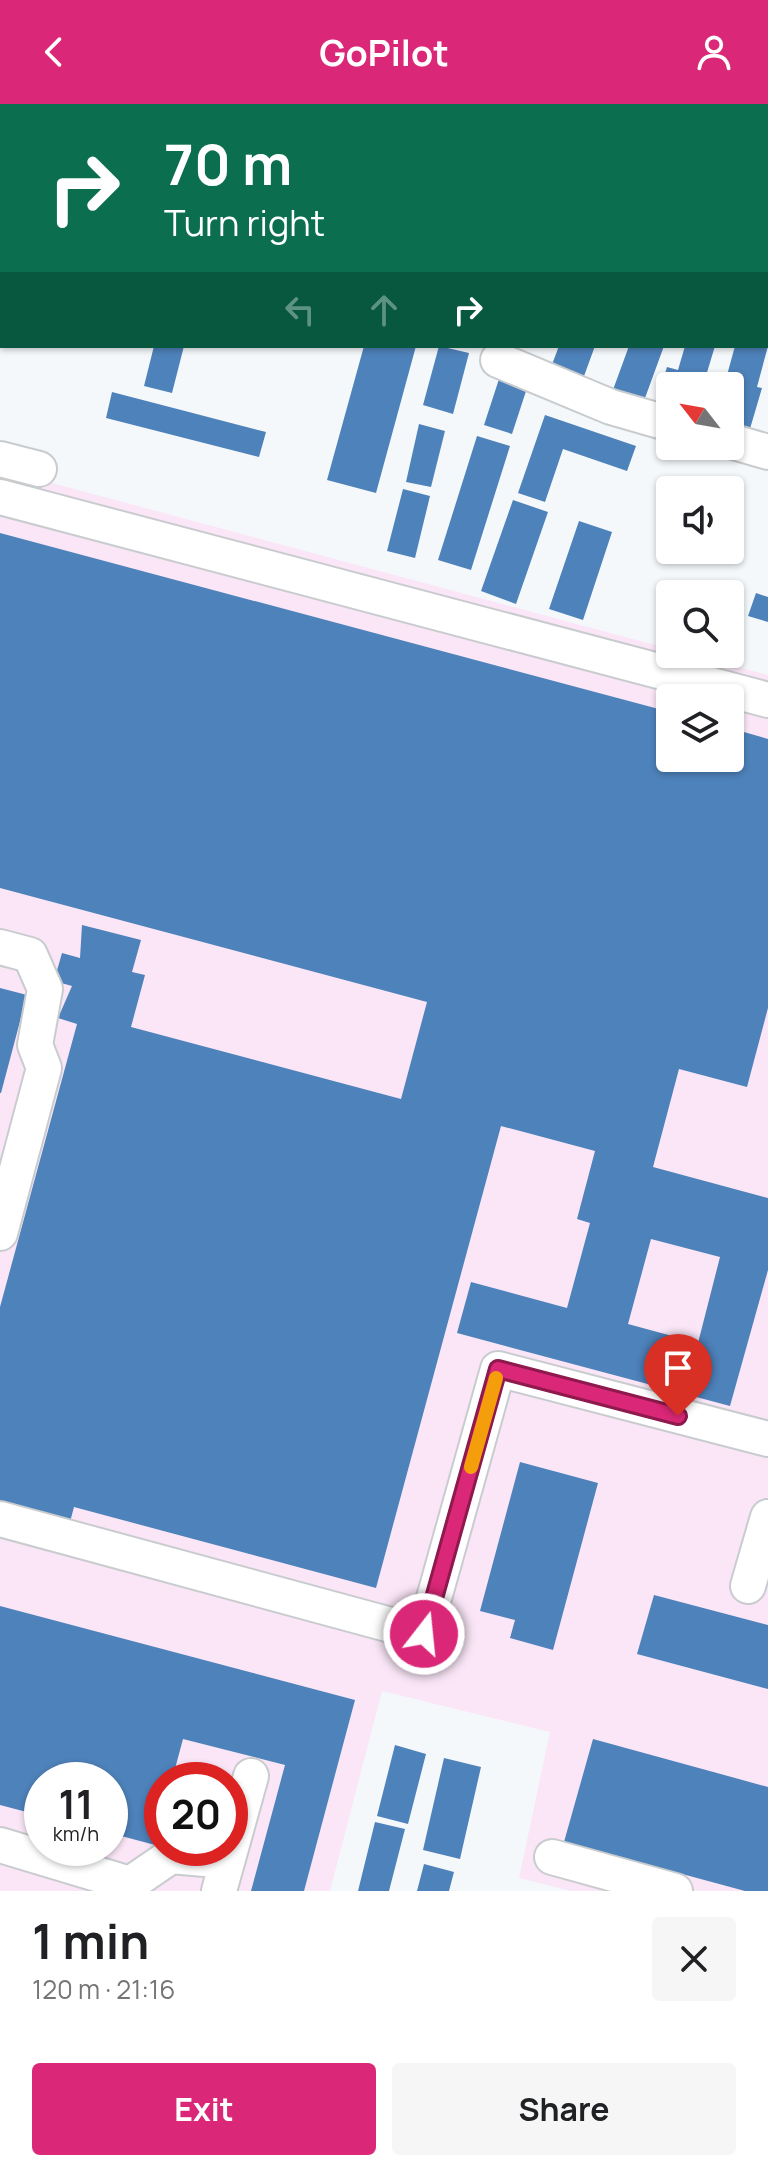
<!DOCTYPE html>
<meta charset="utf-8">
<style>
:root{--surface:#fff;--page:#f6f6f6;--text:#202124;--muted:#757577;--accent:#db2777}
body{margin:0;font-family:Manrope,sans-serif;background:var(--page);color:var(--text);height:100vh;display:flex;flex-direction:column;font-size:30px;white-space:nowrap}
*{box-sizing:border-box;margin:0}
p{font-size:26px;color:var(--muted)}
.icon{flex:none;width:44px;height:44px;fill:none;stroke:currentColor;stroke-width:2;stroke-linecap:round;stroke-linejoin:round}
.map{position:relative;height:1787px;overflow:hidden}
.panel{display:flex;flex-direction:column;background:var(--surface);flex:1}
.panel>*{flex:none}
.banner{position:absolute;left:0px;top:0px;width:768px;height:244px;box-shadow:0 2px 6px #0004;background:#0b6e4f;color:#fff;overflow:hidden}
.needle{width:52px;rotate:301deg}
.fabs{position:absolute;left:656px;top:268px;display:grid;gap:16px}
.fabs a{display:grid;place-items:center;width:88px;height:88px;border-radius:8px;background:var(--surface);box-shadow:0 2px 6px #0004;font-size:40px}
.speed{position:absolute;left:24px;top:1658px;display:flex;gap:16px;font-size:40px;font-weight:700;text-align:center}
.speed>*{display:grid;place-content:center;width:104px;height:104px;border-radius:50%;background:var(--surface);box-shadow:0 2px 6px #0004;line-height:1}
.speed small{font-size:20px;font-weight:400}
.speed .limit{border:12px solid #d22;background:#fff;color:#111}
.pin{position:absolute;display:grid;place-items:center;width:68px;height:68px;color:#fff;margin:-82px -34px;border-radius:50% 50% 50% 0;rotate:-45deg;box-shadow:0 0 8px #0007}
.pin .icon{rotate:45deg}
.me{position:absolute;width:88px;margin:-44px;rotate:16deg;stroke-linejoin:round;filter:drop-shadow(0 0 6px #0008)}
.turn{display:flex;align-items:center;gap:28px;height:168px;padding:0 32px;font-size:36px}
.turn .icon{width:104px;height:104px;stroke-width:2.5}
.turn b{display:block;font-size:56px;line-height:68px}
.lanes{display:flex;align-items:center;height:76px;padding:0 32px;background:#0003;justify-content:center;gap:40px;direction:ltr}
.lanes .off{opacity:.35}
.round{display:grid;place-items:center;flex:none;width:84px;height:84px;border-radius:8px;background:var(--page)}
.headline{display:flex;align-items:center;justify-content:space-between;height:136px;padding:0 32px}
h1{font-size:48px;font-weight:700;line-height:60px}
.cta{display:flex;gap:16px;margin-top:auto;padding:16px 32px}
.cta a{flex:1;height:92px;border-radius:8px;background:var(--accent);color:#fff;font-size:32px;font-weight:700;line-height:92px;text-align:center}
.cta a+a{background:var(--page);color:var(--text)}
header{display:flex;justify-content:space-between;align-items:center;height:104px;padding:0 32px;background:var(--accent);color:#fff;font-size:36px;font-weight:700}
.map>svg:first-child{display:block}
.industrial{fill:#fae6f7;fill-rule:evenodd}
.building{fill:#4e82ba;fill-rule:evenodd}
.lines{fill:none;stroke-linecap:round;stroke-linejoin:round}
.minor-casing{stroke:#c9cccf;stroke-width:38}
.minor{stroke:#fff;stroke-width:34}
.route-casing{stroke:#8e194d;stroke-width:20}
.route{stroke:#db2777;stroke-width:14}
.slow{stroke:#f59e0b;stroke-width:14}
</style>
<header><svg class="icon" aria-label="back" viewBox="0 0 24 24"><path d="M15 5l-7 7 7 7"/></svg>GoPilot<svg class="icon" aria-label="person" viewBox="0 0 24 24"><circle cx="12" cy="8" r="4"/><path d="M4 21q1-7 8-7t8 7"/></svg></header>
<div class="map">
<svg width="768" height="1787" viewBox="0 0 768 1787">
<rect width="100%" height="100%" fill="#f5f8fb"/>
<path class="industrial" d="M 0,365 L 670,545 L 670,550 L 690,550 L 768,571 L 768,1787 L 571,1787 L 519,1774 L 550,1628 L 382,1587 L 330,1787 L 0,1787 ZM 670,594 L 730,594 L 730,654 L 670,654 ZM 42,1676 L 110,1676 L 110,1744 L 42,1744 ZM 162,1676 L 230,1676 L 230,1744 L 162,1744 Z"/>
<path class="building" d="M 154,242 L 184,242 L 172,289 L 144,282 Z
M 364,242 L 416,242 L 376,389 L 327,376 Z
M 439,242 L 469,249 L 453,310 L 423,301 Z
M 559,242 L 595,242 L 580,283 L 548,271 Z
M 629,242 L 664,242 L 641,305 L 610,294 Z
M 685,242 L 715,242 L 705,275 L 698,273 L 695,282 L 670,282 L 670,312 L 653,307 L 667,263 L 678,266 Z
M 735,242 L 768,242 L 757,283 L 762,284 L 747,335 L 730,330 L 730,282 L 724,282 Z
M 500,272 L 528,281 L 512,330 L 484,321 Z
M 112,288 L 266,328 L 259,353 L 106,314 Z
M 545,311 L 636,342 L 627,367 L 563,345 L 545,398 L 518,389 Z
M 419,320 L 445,327 L 431,383 L 406,378 Z
M 477,332 L 510,342 L 471,466 L 438,456 Z
M 403,385 L 430,392 L 415,454 L 387,447 Z
M 513,396 L 548,408 L 516,500 L 481,487 Z
M 579,417 L 612,428 L 583,516 L 549,505 Z
M 0,429 L 670,608 L 670,654 L 730,654 L 730,624 L 768,635 L 768,904 L 747,983 L 679,965 L 653,1063 L 768,1094 L 768,1166 L 730,1302 L 457,1229 L 471,1178 L 567,1204 L 590,1119 L 577,1115 L 595,1047 L 501,1022 L 376,1484 L 74,1403 L 70,1418 L 0,1399 L 0,1203 L 77,920 L 58,914 L 72,882 L 54,877 L 62,849 L 80,854 L 82,821 L 141,836 L 132,868 L 145,871 L 131,923 L 401,995 L 427,898 L 0,784 ZM 651,1135 L 720,1153 L 698,1239 L 628,1220 Z
M 756,489 L 768,493 L 768,518 L 748,512 Z
M 0,884 L 27,891 L 1,989 L 0,989 Z
M 520,1358 L 598,1379 L 553,1546 L 510,1534 L 515,1516 L 480,1507 Z
M 654,1491 L 768,1521 L 768,1585 L 637,1550 Z
M 0,1502 L 355,1596 L 304,1787 L 251,1787 L 285,1661 L 183,1635 L 172,1676 L 162,1676 L 162,1715 L 155,1741 L 110,1729 L 110,1676 L 42,1676 L 42,1712 L 0,1701 Z
M 593,1635 L 768,1683 L 768,1787 L 745,1787 L 564,1738 Z
M 395,1641 L 426,1650 L 408,1720 L 377,1712 Z
M 444,1654 L 481,1663 L 460,1755 L 423,1746 Z
M 375,1718 L 405,1725 L 389,1787 L 358,1787 Z
M 424,1760 L 454,1768 L 449,1787 L 417,1787 Z"/>
<g class="lines">
<g class="minor-casing">
<path id="minor" d="M 498,256 L 611,303 L 670,320
M 730,337 L 768,348
M 0,355 L 39,365
M 0,393 L 768,596
M 0,843 L 30,851 L 45,885 L 35,941 L 44,964 L 0,1129
M 0,1415 L 424,1530 L 498,1265 L 768,1335
M 748,1482 L 768,1413
M 0,1741 L 130,1780 L 171,1752 L 227,1757
M 552,1753 L 675,1787
M 219,1787 L 251,1672"/>
</g>
<use href="#minor" class="minor"/>
</g>
<g class="lines">
<g class="route-casing">
<path id="route" d="M 424,1530 L 498,1265 L 678,1312"/>
</g>
<use href="#route" class="route"/>
<path class="slow" d="M 471,1363 L 496,1274"/>
</g>
</svg>
<div class="fabs">
<a><svg class="needle" viewBox="-14 -14 28 28"><path d="M0-13l5 13h-10z" fill="#e53935"/><path d="M0 13l5-13h-10z" fill="#757577"/></svg></a>
<a><svg class="icon" aria-label="sound" viewBox="0 0 24 24"><path d="M4 9h4l5-4v14l-5-4H4zM17 9q2 3 0 6"/></svg></a>
<a><svg class="icon" aria-label="search" viewBox="0 0 24 24"><circle cx="10" cy="10" r="6"/><path d="M15 15l6 6"/></svg></a>
<a><svg class="icon" aria-label="layers" viewBox="0 0 24 24"><path d="M12 4l9 5-9 5-9-5zM3 14l9 5 9-5"/></svg></a>
</div>
<div class="speed"><div>11<small>km/h</small></div><div class="limit">20</div></div>
<div class="pin" style="left:678px;top:1312px;background:#d93025"><svg class="icon" aria-label="arrive" viewBox="0 0 24 24"><path d="M6 21V4h12l-3 4 3 4H6"/></svg></div>
<svg class="me" style="left:424px;top:1530px" viewBox="-20 -20 40 40"><circle r="17" fill="#db2777" stroke="#fff" stroke-width="3"/><path d="M0-11L8 9 0 5-8 9z" fill="#fff"/></svg>
<div class="banner">
<div class="turn"><svg class="icon" aria-label="right" viewBox="0 0 24 24"><path d="M7 20v-9h11M14 6l5 5-5 5"/></svg><div><b>70 m</b>Turn right</div></div>
<div class="lanes"><svg class="icon off" aria-label="left" viewBox="0 0 24 24"><path d="M17 20v-9H6M10 6l-5 5 5 5"/></svg><svg class="icon off" aria-label="ahead" viewBox="0 0 24 24"><path d="M12 20V5M6 11l6-6 6 6"/></svg><svg class="icon" aria-label="right" viewBox="0 0 24 24"><path d="M7 20v-9h11M14 6l5 5-5 5"/></svg></div>
</div>
</div>
<section class="panel">
<div class="headline"><div><h1>1 min</h1><p>120 m · 21:16</p></div><a class="round"><svg class="icon" aria-label="close" viewBox="0 0 24 24"><path d="M6 6l12 12M18 6L6 18"/></svg></a></div>
<div class="cta"><a>Exit</a><a>Share</a></div>
</section>
